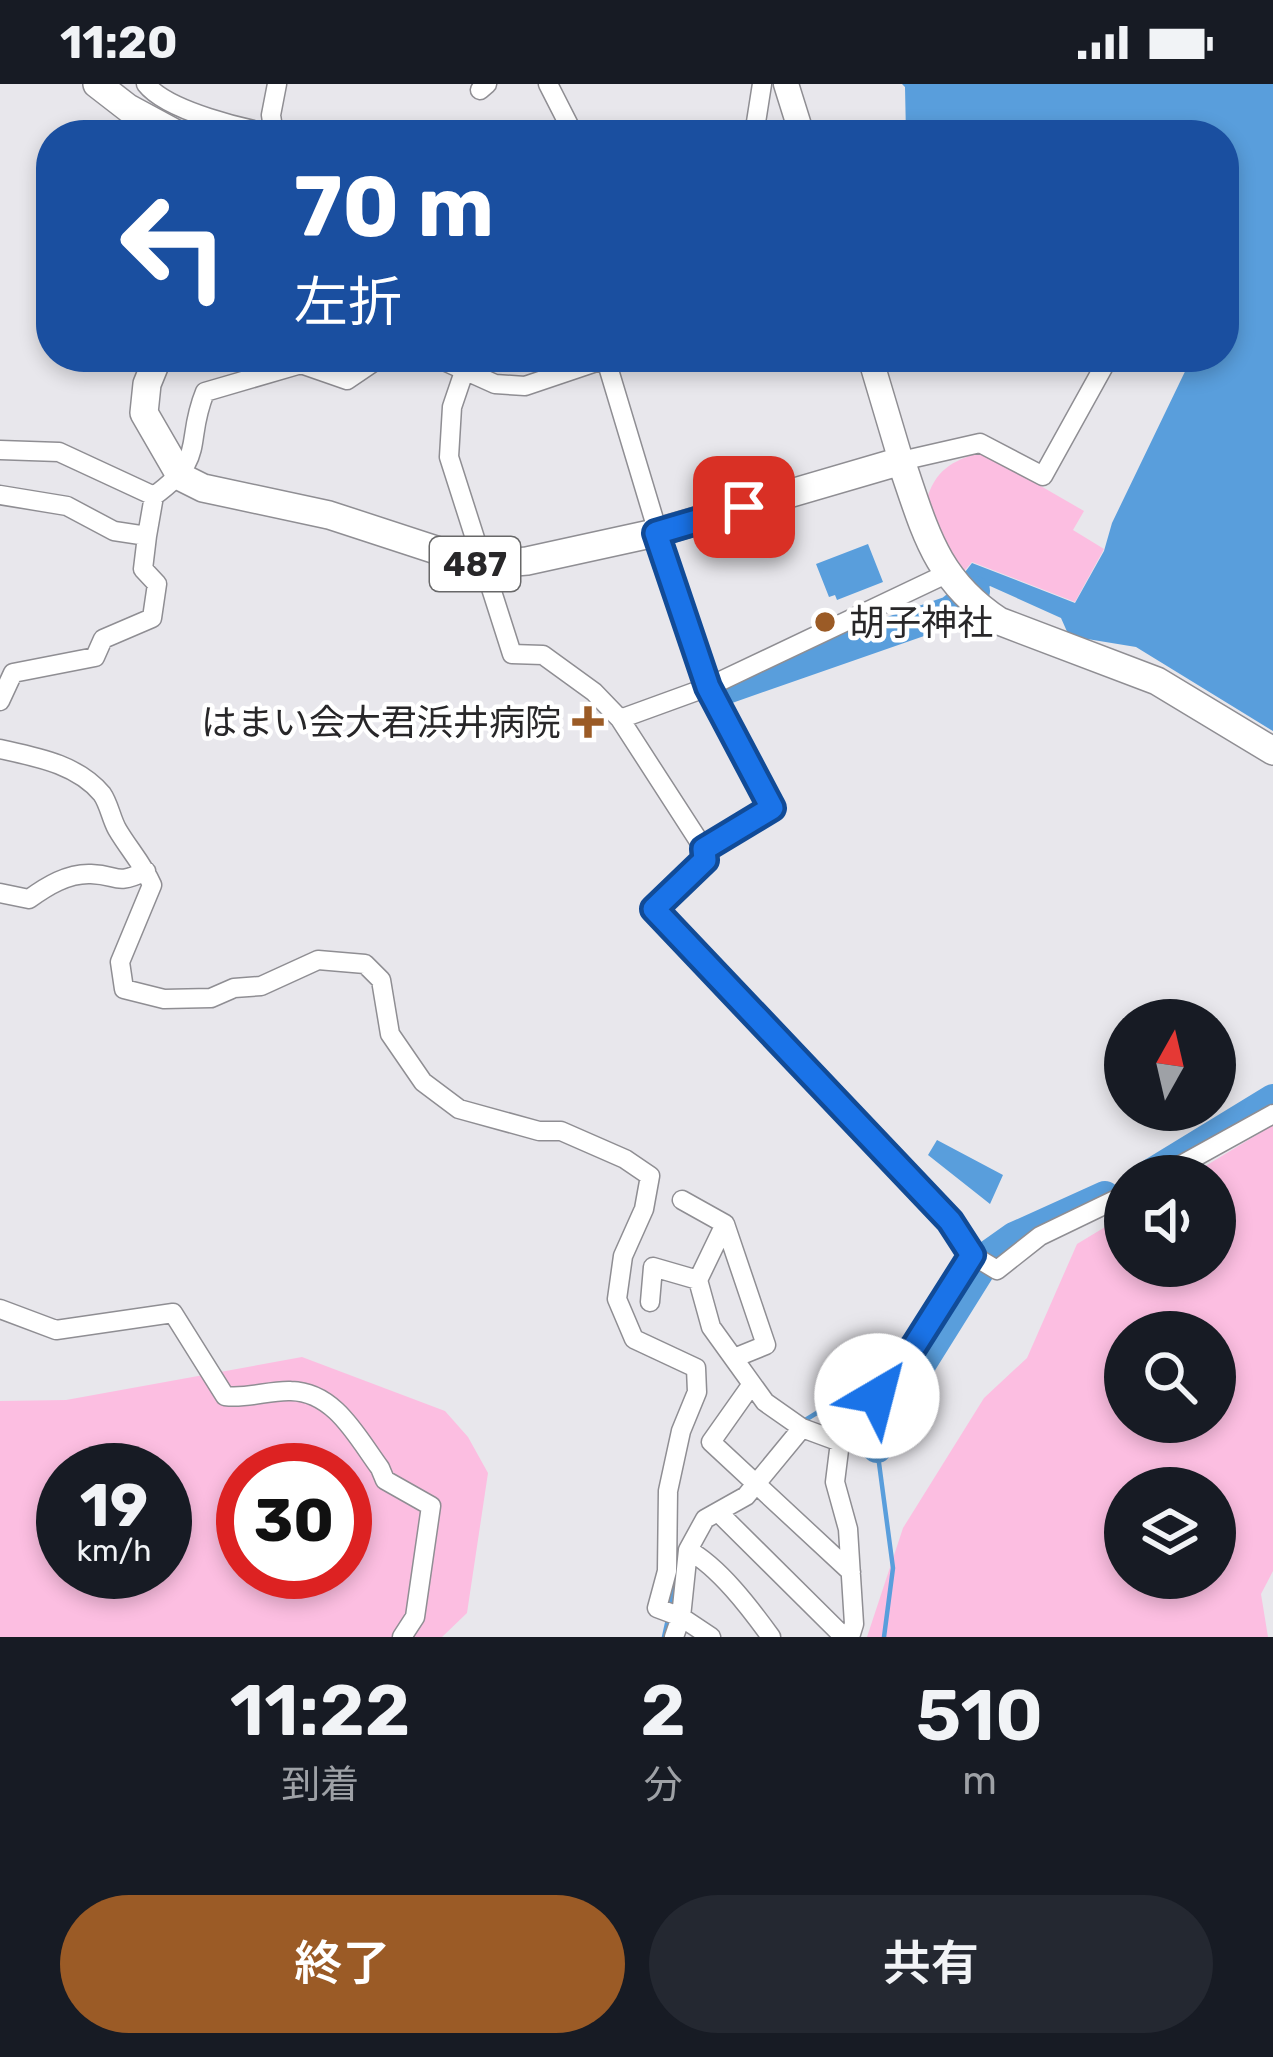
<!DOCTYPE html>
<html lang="ja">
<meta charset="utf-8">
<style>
:root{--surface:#171b24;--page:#242831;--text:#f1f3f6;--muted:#9ea1a6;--accent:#9b5b26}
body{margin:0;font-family:Rubik,"Noto Sans JP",sans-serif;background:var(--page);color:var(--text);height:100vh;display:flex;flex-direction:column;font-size:45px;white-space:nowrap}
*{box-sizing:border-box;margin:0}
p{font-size:39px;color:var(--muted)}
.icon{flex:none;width:66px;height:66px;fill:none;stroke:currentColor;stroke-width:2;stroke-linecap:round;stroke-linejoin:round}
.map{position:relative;height:1553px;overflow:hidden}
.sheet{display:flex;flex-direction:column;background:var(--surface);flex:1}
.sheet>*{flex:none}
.top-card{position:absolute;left:36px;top:36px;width:1203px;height:252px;border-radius:48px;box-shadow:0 6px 18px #0003;background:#1a4fa0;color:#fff;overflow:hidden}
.needle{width:78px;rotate:8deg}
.controls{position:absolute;left:1104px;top:915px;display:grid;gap:24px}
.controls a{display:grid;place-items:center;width:132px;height:132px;border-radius:50%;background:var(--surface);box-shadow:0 6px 18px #0003;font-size:60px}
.speed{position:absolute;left:36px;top:1359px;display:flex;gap:24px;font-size:60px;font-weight:700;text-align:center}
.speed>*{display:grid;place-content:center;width:156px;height:156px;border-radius:50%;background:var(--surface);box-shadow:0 6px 18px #0003;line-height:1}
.speed small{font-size:30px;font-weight:400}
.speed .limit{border:18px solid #d22;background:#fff;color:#111}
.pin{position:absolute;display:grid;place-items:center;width:102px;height:102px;color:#fff;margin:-51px;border-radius:24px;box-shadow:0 6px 18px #0006}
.me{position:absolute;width:132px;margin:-66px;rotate:37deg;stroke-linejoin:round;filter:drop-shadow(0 0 9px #0008)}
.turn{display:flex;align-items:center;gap:42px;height:252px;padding:0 60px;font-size:54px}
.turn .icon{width:156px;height:156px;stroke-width:2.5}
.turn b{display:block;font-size:84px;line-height:102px}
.eta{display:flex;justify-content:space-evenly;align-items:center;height:204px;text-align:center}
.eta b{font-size:72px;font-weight:600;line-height:84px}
.primary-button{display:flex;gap:24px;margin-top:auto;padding:24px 60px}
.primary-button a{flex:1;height:138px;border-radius:72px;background:var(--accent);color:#fff;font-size:48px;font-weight:600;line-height:138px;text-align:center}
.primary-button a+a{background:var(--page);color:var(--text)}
.status{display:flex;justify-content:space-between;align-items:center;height:84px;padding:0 60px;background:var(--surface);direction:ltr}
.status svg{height:33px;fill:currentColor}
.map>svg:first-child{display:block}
.green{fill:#fcbee1;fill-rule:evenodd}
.water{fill:#599edc}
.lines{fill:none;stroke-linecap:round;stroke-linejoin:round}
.stream{stroke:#599edc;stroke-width:4.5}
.river{stroke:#599edc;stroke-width:30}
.minor-casing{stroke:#8f8e93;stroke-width:21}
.major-casing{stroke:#8f8e93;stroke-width:27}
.highway-casing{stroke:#8f8e93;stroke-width:30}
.minor{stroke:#fff;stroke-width:18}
.major{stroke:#fff;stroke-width:24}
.highway{stroke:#fff;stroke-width:27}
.route-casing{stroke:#114b97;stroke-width:30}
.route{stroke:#1a73e8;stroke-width:21}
.poi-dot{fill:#9b5b26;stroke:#fff;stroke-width:4.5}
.labels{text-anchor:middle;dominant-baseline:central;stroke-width:9;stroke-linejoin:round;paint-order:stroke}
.shield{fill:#fff;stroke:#686869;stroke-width:3}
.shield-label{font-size:33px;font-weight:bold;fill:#282729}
.poi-label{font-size:36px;fill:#282729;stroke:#fff;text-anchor:start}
</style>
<div class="status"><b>11:20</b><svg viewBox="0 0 49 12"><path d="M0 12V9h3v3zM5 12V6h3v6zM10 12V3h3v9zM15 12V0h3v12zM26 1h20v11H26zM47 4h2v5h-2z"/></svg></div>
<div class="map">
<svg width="1273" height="1553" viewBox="0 0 1273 1553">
<rect width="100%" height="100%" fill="#e8e7ec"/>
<path class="green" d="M 982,368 L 1084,427 L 1073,446 L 1104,465 L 1075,518 L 972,478 L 959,493 L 926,418 C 935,386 951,377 982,368 Z
M 1273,1041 L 1273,1487 L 1261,1510 L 1268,1553 L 867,1553 L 903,1444 L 984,1314 L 1027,1274 L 1077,1160 L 1125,1131 L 1125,1182 L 1215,1182 L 1215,1092 L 1189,1092 ZM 1125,1248 L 1215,1248 L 1215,1338 L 1125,1338 ZM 1125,1404 L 1215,1404 L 1215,1494 L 1125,1494 Z
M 302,1273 L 445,1327 L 468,1353 L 488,1389 L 467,1529 L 442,1553 L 0,1553 L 0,1317 L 66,1316 ZM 63,1386 L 165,1386 L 165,1488 L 63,1488 ZM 243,1386 L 345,1386 L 345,1488 L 243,1488 Z"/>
<path class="water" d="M 902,0 L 1273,0 L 1273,647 L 1136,563 L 1069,552 L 1061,534 L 990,502 L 979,510 L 962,492 L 972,479 L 1075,519 L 1104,467 L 1112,439 L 1192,273 L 1224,273 L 1224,212 L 1236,190 L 1224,183 L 1224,51 L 906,51 L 905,3 Z
M 868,460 L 883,498 L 837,516 L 835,511 L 829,513 L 816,480 Z
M 937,1056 L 1003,1091 L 990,1120 L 928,1071 Z"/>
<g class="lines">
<path class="stream" d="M 878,1319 L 906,1315
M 802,1338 L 820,1327 L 849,1324
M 877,1364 L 893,1484 L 884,1553
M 670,1524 L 676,1494
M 664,1553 L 668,1535"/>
<path class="river" d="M 718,608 L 950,527 L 975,507
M 1147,1092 L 1273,1015
M 877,1364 L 906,1315 L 915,1290 L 990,1170 L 1014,1153 L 1105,1112"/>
<g class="minor-casing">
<path id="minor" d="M 146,0 C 167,27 246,46 281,51
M 548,0 L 574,51
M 480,6 L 487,0
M 274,51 L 271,31 L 277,0
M 754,51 L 762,0
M 435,273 L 495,300 L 525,302 L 611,273
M 469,273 L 452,323 L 449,373 L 512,570 L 543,571 L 594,608 L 620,635 L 704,765 L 705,776 L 654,825 L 950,1137 L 972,1171 L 997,1186 L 1040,1152 L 1125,1111
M 606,276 L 693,565 L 708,603 L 772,724 L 704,765
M 0,366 L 59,368 L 154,412 C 208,373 184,359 205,308 L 301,280 L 347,296 L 375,277 L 391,273
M 901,377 L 980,359 L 1043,392 L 1109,273
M 0,411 L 67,422 L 114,447 L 147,452 L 154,412
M 0,617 L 13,589 L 95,573 L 103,555 L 152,534 L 157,500 L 143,485 L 147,452
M 620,635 L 708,603 L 946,490
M 0,665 C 36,673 77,680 102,710 C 109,720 111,734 117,745 C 128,764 143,780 152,801 L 120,878 L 124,905 L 164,915 L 211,914 L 234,904 L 261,902 L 318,876 L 365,880 L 381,896 L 390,950 L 423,998 L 459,1025 L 539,1047 L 561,1047 L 625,1075 L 650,1092 L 644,1125 L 623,1172 L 617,1215 L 634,1255 L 696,1284 L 697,1308 L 681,1347 L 668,1407 L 667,1487 L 657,1524 L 681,1533 L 711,1553
M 0,809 L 29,815 C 47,802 68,789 91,790 C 120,791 114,802 146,787
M 1161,1092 L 1273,1030
M 682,1116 L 725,1140 L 698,1196 L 711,1243 L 765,1318 L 802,1344
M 725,1140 L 766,1261 L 734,1274
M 650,1218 L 653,1183 L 698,1196
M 0,1225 L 56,1246 L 173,1229 L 225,1312 C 249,1315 269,1306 291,1307 C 335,1308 357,1353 380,1384 L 385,1396 L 431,1422 L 415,1533 L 402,1553
M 752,1300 L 711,1358 L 851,1488
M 718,1428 L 844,1553
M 688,1466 C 719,1483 750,1524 771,1553
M 674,1553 L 681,1533 L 688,1466 L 705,1435 L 746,1412 L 802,1344 L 840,1358
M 850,1553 L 854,1540 L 848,1445 L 835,1398 L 840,1358 L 915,1261 L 972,1171"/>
</g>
<g class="major-casing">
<path id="major" d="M 786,0 L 802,51
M 870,273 L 901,377"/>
</g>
<g class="highway-casing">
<path id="highway" d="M 97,0 L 128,24 L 178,51
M 158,273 L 147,300 L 144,329 L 181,393 L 203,404 L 329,431 L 482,481 L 527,477 L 655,449 L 901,377 C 925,446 935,495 999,537 L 1157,597 L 1273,667"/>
</g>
<use href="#minor" class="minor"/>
<use href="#major" class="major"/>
<use href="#highway" class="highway"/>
</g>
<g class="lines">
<g class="route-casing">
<path id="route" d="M 744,423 L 656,449 L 708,603 L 772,724 L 704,765 L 705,776 L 654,825 L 950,1137 L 972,1171 L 915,1261 L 877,1312"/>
</g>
<use href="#route" class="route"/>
</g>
<g class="poi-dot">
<circle cx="825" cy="538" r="12"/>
<path d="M582 620h12v12h12v12h-12v12h-12v-12h-12v-12h12z"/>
</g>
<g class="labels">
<rect class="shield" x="430" y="453" width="90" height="54" rx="9"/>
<g class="shield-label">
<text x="475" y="480">487</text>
</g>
<g class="poi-label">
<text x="849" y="538">胡子神社</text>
<text x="561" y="638" text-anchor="end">はまい会大君浜井病院</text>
</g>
</g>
</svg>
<div class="controls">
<a><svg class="needle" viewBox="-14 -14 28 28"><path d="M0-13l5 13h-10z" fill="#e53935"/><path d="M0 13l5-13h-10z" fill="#9ea1a6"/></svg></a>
<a><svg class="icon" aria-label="sound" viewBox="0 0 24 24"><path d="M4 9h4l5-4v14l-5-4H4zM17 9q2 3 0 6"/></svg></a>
<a><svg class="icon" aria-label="search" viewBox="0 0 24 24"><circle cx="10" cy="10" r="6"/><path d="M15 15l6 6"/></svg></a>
<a><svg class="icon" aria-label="layers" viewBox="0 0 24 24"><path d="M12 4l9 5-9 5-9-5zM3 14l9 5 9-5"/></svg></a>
</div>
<div class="speed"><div>19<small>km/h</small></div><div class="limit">30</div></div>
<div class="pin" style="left:744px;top:423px;background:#d93025"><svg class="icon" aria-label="arrive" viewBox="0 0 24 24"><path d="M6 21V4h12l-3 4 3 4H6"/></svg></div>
<svg class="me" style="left:877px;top:1312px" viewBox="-20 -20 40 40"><circle r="19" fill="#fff"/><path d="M0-13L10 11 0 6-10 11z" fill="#1a73e8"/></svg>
<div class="top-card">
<div class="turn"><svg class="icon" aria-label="left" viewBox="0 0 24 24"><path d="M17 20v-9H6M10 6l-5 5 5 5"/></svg><div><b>70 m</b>左折</div></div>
</div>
</div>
<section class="sheet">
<div class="eta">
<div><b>11:22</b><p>到着</p></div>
<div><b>2</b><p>分</p></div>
<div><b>510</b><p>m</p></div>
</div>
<div class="primary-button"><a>終了</a><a>共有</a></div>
</section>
